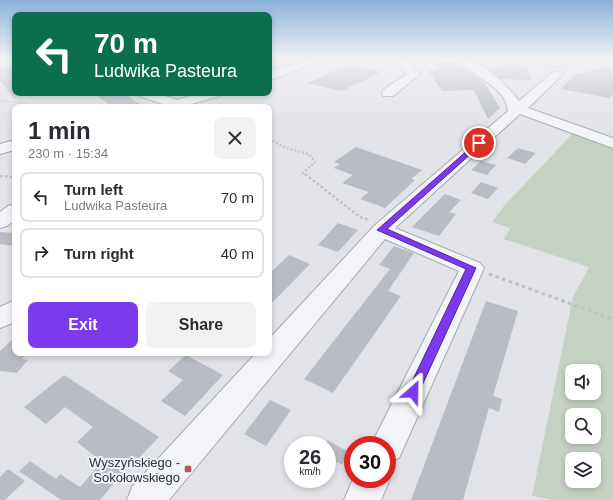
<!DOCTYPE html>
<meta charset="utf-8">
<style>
:root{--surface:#fff;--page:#f2f2f3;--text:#2b2b33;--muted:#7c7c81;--line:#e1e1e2;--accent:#7c3aed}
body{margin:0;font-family:Helvetica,sans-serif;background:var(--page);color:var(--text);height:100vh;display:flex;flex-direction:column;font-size:15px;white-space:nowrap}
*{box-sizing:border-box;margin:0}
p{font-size:13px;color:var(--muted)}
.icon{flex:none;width:22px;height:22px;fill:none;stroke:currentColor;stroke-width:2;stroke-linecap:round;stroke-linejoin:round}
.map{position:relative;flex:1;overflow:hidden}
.panel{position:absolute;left:12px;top:104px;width:260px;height:252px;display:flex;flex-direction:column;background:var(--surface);border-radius:8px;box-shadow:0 2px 6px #0003}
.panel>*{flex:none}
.top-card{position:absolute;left:12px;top:12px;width:260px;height:84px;border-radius:8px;box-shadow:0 2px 6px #0003;background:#0b6e4f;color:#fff;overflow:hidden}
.buttons{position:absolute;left:565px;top:364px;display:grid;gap:8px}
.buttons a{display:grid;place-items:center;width:36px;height:36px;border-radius:8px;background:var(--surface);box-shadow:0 2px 6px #0003;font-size:20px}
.speed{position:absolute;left:284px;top:436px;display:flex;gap:8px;font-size:20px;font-weight:700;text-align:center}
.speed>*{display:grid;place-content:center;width:52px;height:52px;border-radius:50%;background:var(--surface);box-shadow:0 2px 6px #0003;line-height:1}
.speed small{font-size:10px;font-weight:400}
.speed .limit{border:6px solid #d22;background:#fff;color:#111}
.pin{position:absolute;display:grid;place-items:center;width:34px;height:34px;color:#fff;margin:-17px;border:2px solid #fff;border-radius:50%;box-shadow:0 1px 4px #0007}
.me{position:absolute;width:44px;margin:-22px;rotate:25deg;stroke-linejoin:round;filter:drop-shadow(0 0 3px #0008)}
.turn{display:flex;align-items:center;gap:14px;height:84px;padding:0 16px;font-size:18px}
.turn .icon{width:52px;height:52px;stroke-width:2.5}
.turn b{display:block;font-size:28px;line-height:34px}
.round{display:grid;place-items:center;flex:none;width:42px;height:42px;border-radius:8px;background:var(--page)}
.summary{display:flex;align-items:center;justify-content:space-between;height:68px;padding:0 16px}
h1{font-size:24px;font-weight:800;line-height:30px}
.action{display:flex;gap:8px;margin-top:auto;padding:8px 16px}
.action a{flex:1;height:46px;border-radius:8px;background:var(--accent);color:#fff;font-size:16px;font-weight:800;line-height:46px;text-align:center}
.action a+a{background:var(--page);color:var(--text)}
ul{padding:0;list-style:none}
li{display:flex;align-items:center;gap:12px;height:50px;margin:0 8px 6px;padding:0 8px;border:2px solid var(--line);border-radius:8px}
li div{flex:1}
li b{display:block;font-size:15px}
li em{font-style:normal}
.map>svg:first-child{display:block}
.green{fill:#c5d1c3;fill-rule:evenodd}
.building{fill:#b9bcc4}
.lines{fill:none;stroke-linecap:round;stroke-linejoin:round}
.minor-casing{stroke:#a7aab2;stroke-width:2}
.path-far3{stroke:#bfc1c7;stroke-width:1.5;stroke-dasharray:1.5 1.5;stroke-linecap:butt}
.path-far2{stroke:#bfc1c7;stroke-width:2;stroke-dasharray:2 2;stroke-linecap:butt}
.path-far1{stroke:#bfc1c7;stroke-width:2.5;stroke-dasharray:2.5 2.5;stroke-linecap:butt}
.path{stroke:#bfc1c7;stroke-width:3;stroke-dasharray:3.5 3.5;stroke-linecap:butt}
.minor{fill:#f3f4f7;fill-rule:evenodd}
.route{fill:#7c3aed;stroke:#51269a}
.poi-dot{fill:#c0535a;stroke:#f0f2f6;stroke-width:1.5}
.labels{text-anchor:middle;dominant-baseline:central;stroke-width:4;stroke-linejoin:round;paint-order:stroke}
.near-poi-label{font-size:13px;fill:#2b303e;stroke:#f0f2f6;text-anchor:end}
</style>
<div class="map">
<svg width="613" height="500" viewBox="0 0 613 500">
<rect width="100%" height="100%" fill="#e1e3e8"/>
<path class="green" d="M 503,59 L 588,59 L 555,71 Z
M 575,131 L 613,145 L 613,500 L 553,500 L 532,496 L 573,297 L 589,267 L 504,239 L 510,228 L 492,222 L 504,206 ZM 572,371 L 594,371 L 594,393 L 572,393 ZM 572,415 L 594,415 L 594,437 L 572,437 ZM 572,459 L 594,459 L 594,481 L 572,481 Z"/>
<path class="building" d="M 450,59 L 485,83 L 500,108 L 488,119 L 474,90 L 442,91 L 428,70 L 438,70 L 431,60 Z
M 15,64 L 15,99 L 0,80 L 0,66 Z
M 516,64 L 528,67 L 532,80 L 500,79 L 488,68 Z
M 348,65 L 381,72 L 342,91 L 307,83 Z
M 604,67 L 613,69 L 613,93 L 609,98 L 561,89 L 575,74 L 581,74 Z
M 94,93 L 123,93 L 144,107 L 112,107 Z
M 356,147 L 422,170 L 411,179 L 415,180 L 385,208 L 360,199 L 369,192 L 342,183 L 353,175 L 334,168 L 340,164 L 334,162 Z
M 518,148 L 521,149 L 536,153 L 525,164 L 507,158 Z
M 481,161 L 496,165 L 487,175 L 471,170 Z
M 481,182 L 498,188 L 488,199 L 471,193 Z
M 445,194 L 461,200 L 449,212 L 456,214 L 439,236 L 412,227 Z
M 338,223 L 358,230 L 338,252 L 318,245 Z
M 0,232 L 15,233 L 15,246 L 0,244 Z
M 394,246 L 414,253 L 388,291 L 401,296 L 333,393 L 304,379 L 390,269 L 379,265 Z
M 289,255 L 310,264 L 269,306 L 269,274 Z
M 486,301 L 518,311 L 493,396 L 502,399 L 499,412 L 489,408 L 463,500 L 411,500 Z
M 15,337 L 15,353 L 27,353 L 22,359 L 28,360 L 17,373 L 0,371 L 0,351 Z
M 186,355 L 223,375 L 185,416 L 161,401 L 183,380 L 168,371 Z
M 64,375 L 159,437 L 138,459 L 136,457 L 100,500 L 61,500 L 19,471 L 30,461 L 56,479 L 60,474 L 80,487 L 102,462 L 77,442 L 93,427 L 65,407 L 46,424 L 24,407 Z
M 270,400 L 291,410 L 266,446 L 244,434 Z
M 327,440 L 349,452 L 342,465 L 337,462 L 327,479 Z
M 8,469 L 25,481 L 5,500 L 0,500 L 0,477 Z"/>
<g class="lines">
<g class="minor-casing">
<path id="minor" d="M 309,59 L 325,59 L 324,61 L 269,80 L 269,72 Z
M 397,59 L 409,59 L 408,61 L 420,74 L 393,96 L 383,96 L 382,93 L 383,90 L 407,74 L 396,61 Z
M 458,59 C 461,59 467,58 471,59 C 484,64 511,89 519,101 L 553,72 L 561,72 L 563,74 L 561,76 L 528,108 L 613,138 L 613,148 L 520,114 L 395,228 L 480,263 L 484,268 L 399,458 L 387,462 L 387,445 L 371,445 L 459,271 L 385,239 L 169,500 L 127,500 L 132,487 L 256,353 L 269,353 L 269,339 L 374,226 L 508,111 C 505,84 472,78 458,59 Z
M 138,93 L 157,93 L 177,100 L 201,93 L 221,93 L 220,96 L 181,107 L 159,107 L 163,104 L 139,96 Z
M 15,140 L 15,150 L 0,154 L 0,144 Z
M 15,204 L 15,220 L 7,226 L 0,228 L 0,212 L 8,206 Z
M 15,300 L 15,322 L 0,328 L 0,307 Z
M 387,473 L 390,479 L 381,500 L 344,500 L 353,479 L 387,479 Z"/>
</g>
<path class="path-far3" d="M 569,69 L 596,59
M 0,79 L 15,76
M 0,100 L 47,107"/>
<path class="path-far2" d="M 269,139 L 286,148 L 309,154 L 315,162 L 303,173 L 306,175"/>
<path class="path-far1" d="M 305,174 L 360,217 L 369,220
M 0,176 L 15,177"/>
<path class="path" d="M 489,274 L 613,319"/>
<use href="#minor" class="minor"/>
</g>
<linearGradient id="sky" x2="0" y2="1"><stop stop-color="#8bb2da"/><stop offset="0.46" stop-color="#f2f2f5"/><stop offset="1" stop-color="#f2f2f5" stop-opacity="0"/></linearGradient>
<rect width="613" height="129" fill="url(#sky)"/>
<path class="route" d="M 477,142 L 483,143 L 387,229 L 476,268 L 419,392 L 418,395 L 413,397 L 409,395 L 407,392 L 466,269 L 377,230 Z"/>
<rect class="poi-dot" x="184" y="465" width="8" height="8" rx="2"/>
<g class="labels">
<g class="near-poi-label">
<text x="180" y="462">Wyszyńskiego -<tspan x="180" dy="15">Sokołowskiego</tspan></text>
</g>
</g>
</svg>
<div class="buttons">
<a><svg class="icon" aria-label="sound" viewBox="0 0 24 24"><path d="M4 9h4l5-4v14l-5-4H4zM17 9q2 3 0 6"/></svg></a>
<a><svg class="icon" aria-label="search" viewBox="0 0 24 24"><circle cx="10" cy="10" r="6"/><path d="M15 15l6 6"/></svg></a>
<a><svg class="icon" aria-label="layers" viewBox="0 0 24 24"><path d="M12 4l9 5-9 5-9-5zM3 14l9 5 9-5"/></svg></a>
</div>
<div class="speed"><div>26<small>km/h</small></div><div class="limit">30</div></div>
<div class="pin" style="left:479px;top:143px;background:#d93025"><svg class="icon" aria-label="arrive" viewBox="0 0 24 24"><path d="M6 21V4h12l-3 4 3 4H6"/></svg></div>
<svg class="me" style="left:413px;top:392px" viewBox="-20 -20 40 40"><path d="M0-17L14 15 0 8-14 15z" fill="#7c3aed" stroke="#fff" stroke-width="4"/></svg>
<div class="top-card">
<div class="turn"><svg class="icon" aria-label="left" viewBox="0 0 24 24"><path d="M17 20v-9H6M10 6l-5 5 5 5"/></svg><div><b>70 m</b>Ludwika Pasteura</div></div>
</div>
<section class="panel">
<div class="summary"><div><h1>1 min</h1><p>230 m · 15:34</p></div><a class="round"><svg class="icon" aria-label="close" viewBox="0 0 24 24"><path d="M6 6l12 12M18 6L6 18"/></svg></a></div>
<ul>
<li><svg class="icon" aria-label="left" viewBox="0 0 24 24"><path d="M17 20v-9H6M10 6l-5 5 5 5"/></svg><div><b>Turn left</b><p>Ludwika Pasteura</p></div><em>70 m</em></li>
<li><svg class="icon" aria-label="right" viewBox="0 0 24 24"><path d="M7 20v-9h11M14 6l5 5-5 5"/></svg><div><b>Turn right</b></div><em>40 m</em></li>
</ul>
<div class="action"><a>Exit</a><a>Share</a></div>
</section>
</div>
